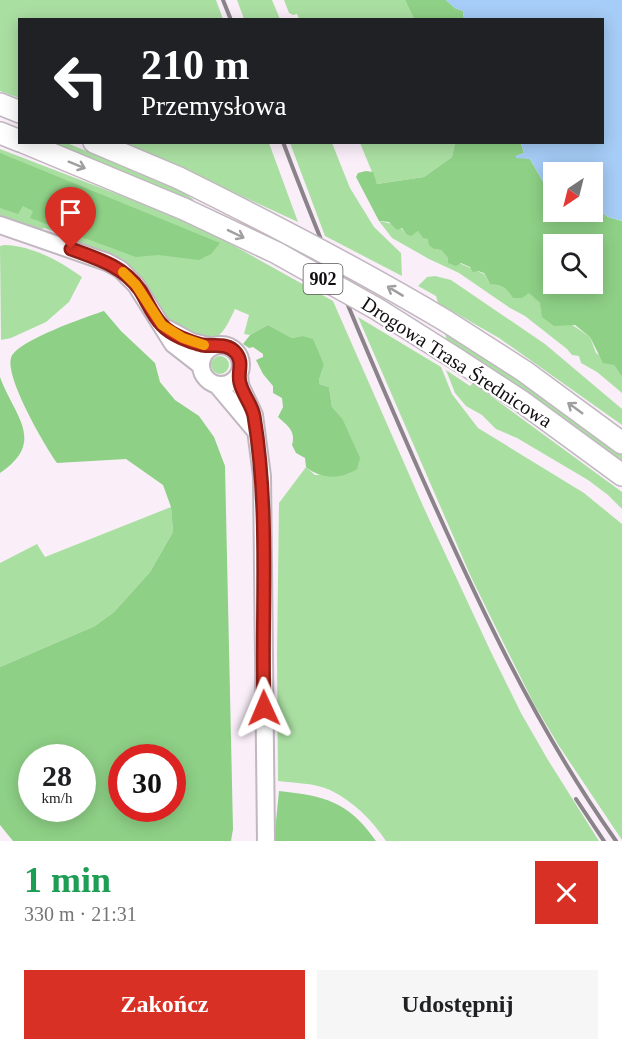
<!DOCTYPE html>
<html lang="pl">
<meta charset="utf-8">
<style>
:root{--surface:#fff;--page:#f6f6f6;--text:#202124;--muted:#757577;--accent:#d93025}
body{margin:0;font-family:Georgia,serif;background:var(--page);color:var(--text);height:100vh;display:flex;flex-direction:column;font-size:22px;white-space:nowrap}
*{box-sizing:border-box;margin:0}
p{font-size:20px;color:var(--muted)}
.icon{flex:none;width:33px;height:33px;fill:none;stroke:currentColor;stroke-width:2;stroke-linecap:round;stroke-linejoin:round}
.map{position:relative;height:841px;overflow:hidden}
.details{display:flex;flex-direction:column;background:var(--surface);flex:1}
.details>*{flex:none}
.banner{position:absolute;left:18px;top:18px;width:586px;height:126px;border-radius:0px;box-shadow:0 3px 15px #0003;background:#202124;color:#fff;overflow:hidden}
.needle{width:39px;rotate:215deg}
.buttons{position:absolute;left:543px;top:162px;display:grid;gap:12px}
.buttons a{display:grid;place-items:center;width:60px;height:60px;border-radius:0px;background:var(--surface);box-shadow:0 3px 15px #0003;font-size:30px}
.speed{position:absolute;left:18px;top:744px;display:flex;gap:12px;font-size:30px;font-weight:700;text-align:center}
.speed>*{display:grid;place-content:center;width:78px;height:78px;border-radius:50%;background:var(--surface);box-shadow:0 3px 15px #0003;line-height:1}
.speed small{font-size:15px;font-weight:400}
.speed .limit{border:9px solid #d22;background:#fff;color:#111}
.pin{position:absolute;display:grid;place-items:center;width:51px;height:51px;color:#fff;margin:-62px -26px;border-radius:50% 50% 50% 0;rotate:-45deg;box-shadow:0 0 6px #0007}
.pin .icon{rotate:45deg}
.me{position:absolute;width:66px;margin:-33px;rotate:359deg;stroke-linejoin:round;filter:drop-shadow(0 0 4px #0008)}
.turn{display:flex;align-items:center;gap:21px;height:126px;padding:0 24px;font-size:27px}
.turn .icon{width:78px;height:78px;stroke-width:2.5}
.turn b{display:block;font-size:42px;line-height:51px}
.round{display:grid;place-items:center;flex:none;width:63px;height:63px;border-radius:0px;background:var(--page)}
.summary{display:flex;align-items:center;justify-content:space-between;height:102px;padding:0 24px}
h1{font-size:36px;font-weight:700;line-height:45px;color:#1e9e55}
.primary-button{display:flex;gap:12px;margin-top:auto;padding:12px 24px}
.primary-button a{flex:1;height:69px;border-radius:0px;background:var(--accent);color:#fff;font-size:24px;font-weight:700;line-height:69px;text-align:center}
.primary-button a+a{background:var(--page);color:var(--text)}
.map>svg:first-child{display:block}
.green{fill:#aadfa2}
.forest{fill:#8ed086;fill-rule:evenodd}
.water{fill:#a6cdf7}
.lines{fill:none;stroke-linecap:round;stroke-linejoin:round}
.minor-casing{stroke:#c1b7c0;stroke-width:20}
.major-casing{stroke:#c1b7c0;stroke-width:24}
.minor{stroke:#fff;stroke-width:16}
.major{stroke:#fff;stroke-width:21}
.rail{stroke:#8a838a;stroke-width:4}
.major-bridge-casing{stroke:#c1b7c0;stroke-width:24;stroke-linecap:butt}
.major-bridge{stroke:#fff;stroke-width:21}
.oneway{stroke:#a09ea0}
.route-casing{stroke:#8d1f18;stroke-width:15}
.route{stroke:#d93025;stroke-width:10}
.slow{stroke:#f59e0b;stroke-width:10}
.labels{text-anchor:middle;dominant-baseline:central;stroke-width:4.5;stroke-linejoin:round;paint-order:stroke}
.shield{fill:#fff;stroke:#585658;stroke-width:1.5}
.shield-label{font-size:18px;font-weight:bold;fill:#110d11}
.street-label{font-size:20px;fill:#110d11;stroke:#fff}
</style>
<div class="map">
<svg width="622" height="841" viewBox="0 0 622 841">
<rect width="100%" height="100%" fill="#faeff9"/>
<path class="green" d="M 0,0 L 216,0 L 223,19 L 20,20 L 19,98 L 0,91 Z
M 237,0 L 272,0 L 280,19 L 244,19 Z
M 284,0 L 405,0 L 414,19 L 299,19 L 297,14 L 293,15 L 289,13 Z
M 53,143 L 67,143 L 186,193 L 187,195 L 194,200 L 188,200 Z
M 126,143 L 269,143 L 298,222 Z
M 290,143 L 332,143 L 350,188 L 374,227 L 401,253 L 402,276 L 325,236 Z
M 360,143 L 455,143 L 452,157 L 424,177 L 377,184 Z
M 0,149 L 143,204 L 213,234 L 333,301 L 423,506 L 490,650 L 521,713 L 548,760 L 599,841 L 386,841 C 372,820 353,801 330,790 C 315,783 294,783 278,781 L 277,654 L 279,503 L 306,467 L 315,475 L 349,474 L 342,418 L 332,407 L 329,387 L 319,384 L 319,380 L 324,365 L 302,336 L 292,338 L 268,325 L 250,335 L 244,334 L 249,315 L 235,309 C 228,323 224,335 210,341 L 174,327 L 167,320 L 138,275 L 126,266 L 72,244 L 69,237 L 44,228 L 37,231 L 0,219 Z
M 379,221 C 390,224 399,223 406,234 L 411,235 L 418,231 L 429,239 L 434,249 L 441,250 L 448,258 L 484,274 L 490,284 L 497,284 L 508,290 L 529,292 L 540,303 L 590,337 L 596,353 L 614,365 L 622,377 L 622,393 L 597,372 L 581,363 L 579,356 L 572,355 L 567,349 L 525,316 L 510,308 L 459,273 L 429,259 L 392,238 Z
M 4,245 C 33,246 58,260 82,277 L 69,302 L 46,322 L 11,338 L 1,340 L 0,246 Z
M 435,276 L 451,280 L 545,344 L 622,409 L 622,425 L 499,338 L 438,303 L 436,296 L 418,286 L 427,277 Z
M 358,317 L 441,367 L 452,394 L 478,428 L 584,493 L 622,524 L 622,840 L 559,746 L 534,704 L 502,640 L 471,577 Z
M 445,333 C 506,370 565,412 622,455 L 622,461 L 555,412 L 447,341 Z
M211 365a9 9 0 1 1 18 0a9 9 0 1 1-18 0Z
M 446,370 L 470,386 L 473,383 L 480,388 L 622,492 L 622,509 L 608,495 L 588,480 L 517,438 L 496,429 L 482,415 L 466,406 L 455,393 Z
M 171,507 L 173,532 L 150,572 L 114,612 L 95,626 L 0,667 L 0,563 L 37,544 L 45,557 Z"/>
<path class="forest" d="M 405,0 L 446,0 L 455,8 L 463,11 L 464,19 L 414,19 Z
M 455,143 L 521,143 L 524,153 L 516,156 L 530,159 L 542,180 L 553,191 L 554,212 L 592,212 L 593,206 L 608,217 L 622,221 L 622,377 L 614,365 L 603,363 L 590,337 L 575,325 L 554,326 L 542,317 L 540,303 L 529,293 L 522,298 L 513,298 C 508,289 501,284 490,284 L 484,273 L 478,271 L 473,272 L 470,267 L 461,263 L 456,266 L 448,263 L 448,258 L 441,250 L 434,249 L 429,245 L 428,239 L 423,238 L 418,231 L 411,236 L 406,234 L 402,228 L 397,230 L 389,222 L 379,221 L 356,177 L 358,173 L 366,171 L 373,172 L 377,184 L 424,177 L 452,157 ZM 554,244 L 592,244 L 592,284 L 554,284 Z
M 0,153 L 220,243 L 211,254 L 199,260 L 158,255 L 136,257 L 30,218 L 33,211 L 23,206 L 18,214 L 0,208 Z
M 104,311 L 121,331 L 155,363 L 160,382 L 175,400 L 199,416 L 214,437 L 225,466 L 233,829 L 231,841 L 13,841 L 0,825 L 0,667 L 95,626 L 114,612 L 150,572 L 173,532 L 171,507 L 163,485 L 126,459 L 57,463 C 45,446 5,378 11,358 C 16,341 86,317 104,311 ZM 32,758 L 82,758 L 82,808 L 32,808 ZM 122,758 L 172,758 L 172,808 L 122,808 Z
M 268,325 L 292,338 L 302,336 L 313,339 L 324,365 L 319,380 L 319,384 L 329,387 L 332,407 L 342,418 L 360,458 L 357,469 C 341,480 320,479 306,467 L 305,458 L 296,453 L 292,445 C 296,431 288,426 278,417 L 283,407 L 282,398 L 273,393 L 273,386 L 263,374 L 256,360 L 263,357 L 263,354 L 253,347 L 249,348 L 243,344 L 250,335 Z
M 0,377 C 14,416 47,441 0,473 Z
M 279,791 C 325,796 348,801 376,841 L 274,841 Z"/>
<path class="water" d="M 446,0 L 622,0 L 622,221 L 608,217 L 593,206 L 592,172 L 554,172 L 553,191 L 542,180 L 530,159 L 516,158 L 516,156 L 524,153 L 521,143 L 603,142 L 603,20 L 464,19 L 463,11 L 455,8 Z"/>
<g class="lines">
<g class="minor-casing">
<path id="minor" d="M 0,225 L 107,262 L 120,269 L 136,285 L 173,344 L 200,365
M 168,329 L 192,342 L 213,347
M201 365a20 20 0 1 1 40 0a20 20 0 1 1-40 0Z
M 239,374 L 240,385 L 254,415 L 262,476 L 266,841
M 217,385 L 254,429"/>
</g>
<g class="major-casing">
<path id="major" d="M 0,104 L 20,112
M 0,133 L 20,141
M 23,142 L 184,209
M 94,142 L 179,178
M 446,321 L 524,371 L 622,443
M 458,360 L 521,401 L 622,475"/>
</g>
<use href="#minor" class="minor"/>
<use href="#major" class="major"/>
<path class="rail" d="M 223,0 L 231,20
M 283,142 C 325,254 372,364 420,473 C 477,601 535,726 616,841
M 576,799 L 604,841"/>
<g class="major-bridge-casing">
<path id="major-bridge" d="M 179,178 C 270,223 359,269 446,321
M 184,209 L 277,253 L 377,309 L 458,360"/>
</g>
<use href="#major-bridge" class="major-bridge"/>
</g>
<defs><path id="oneway-shaft" d="M-6 0H5M1.5-3L5.5 0L1.5 3" fill="none" stroke-width="1.6" stroke-linecap="round" stroke-linejoin="round" transform="scale(1.5)"/></defs>
<g class="oneway">
<use href="#oneway-shaft" transform="translate(77 165) rotate(22)"/>
<use href="#oneway-shaft" transform="translate(236 234) rotate(26)"/>
<use href="#oneway-shaft" transform="translate(395 291) rotate(-149)"/>
<use href="#oneway-shaft" transform="translate(575 408) rotate(-144)"/>
</g>
<g class="lines">
<g class="route-casing">
<path id="route" d="M 71,249 C 98,259 123,266 140,290 C 147,301 153,316 162,325 C 171,335 190,342 202,345 C 214,347 227,342 236,353 C 244,363 237,372 240,383 C 243,395 252,405 254,416 C 270,512 261,611 264,708"/>
</g>
<use href="#route" class="route"/>
<path class="slow" d="M 123,272 L 136,285 L 162,325 L 183,338 L 204,345"/>
</g>
<g class="labels">
<rect class="shield" x="303.5" y="264" width="39" height="30" rx="4.5"/>
<g class="shield-label">
<text x="323" y="279">902</text>
</g>
<g class="street-label">
<text transform="translate(457 362) rotate(33)">Drogowa Trasa Średnicowa</text>
</g>
</g>
</svg>
<div class="buttons">
<a><svg class="needle" viewBox="-14 -14 28 28"><path d="M0-13l5 13h-10z" fill="#e53935"/><path d="M0 13l5-13h-10z" fill="#757577"/></svg></a>
<a><svg class="icon" aria-label="search" viewBox="0 0 24 24"><circle cx="10" cy="10" r="6"/><path d="M15 15l6 6"/></svg></a>
</div>
<div class="speed"><div>28<small>km/h</small></div><div class="limit">30</div></div>
<div class="pin" style="left:71px;top:249px;background:#d93025"><svg class="icon" aria-label="arrive" viewBox="0 0 24 24"><path d="M6 21V4h12l-3 4 3 4H6"/></svg></div>
<svg class="me" style="left:264px;top:708px" viewBox="-20 -20 40 40"><path d="M0-17L14 15 0 8-14 15z" fill="#d93025" stroke="#fff" stroke-width="4"/></svg>
<div class="banner">
<div class="turn"><svg class="icon" aria-label="left" viewBox="0 0 24 24"><path d="M17 20v-9H6M10 6l-5 5 5 5"/></svg><div><b>210 m</b>Przemysłowa</div></div>
</div>
</div>
<section class="details">
<div class="summary"><div><h1>1 min</h1><p>330 m · 21:31</p></div><a class="round" style="background:#d93025;color:#fff"><svg class="icon" aria-label="close" viewBox="0 0 24 24"><path d="M6 6l12 12M18 6L6 18"/></svg></a></div>
<div class="primary-button"><a>Zakończ</a><a>Udostępnij</a></div>
</section>
